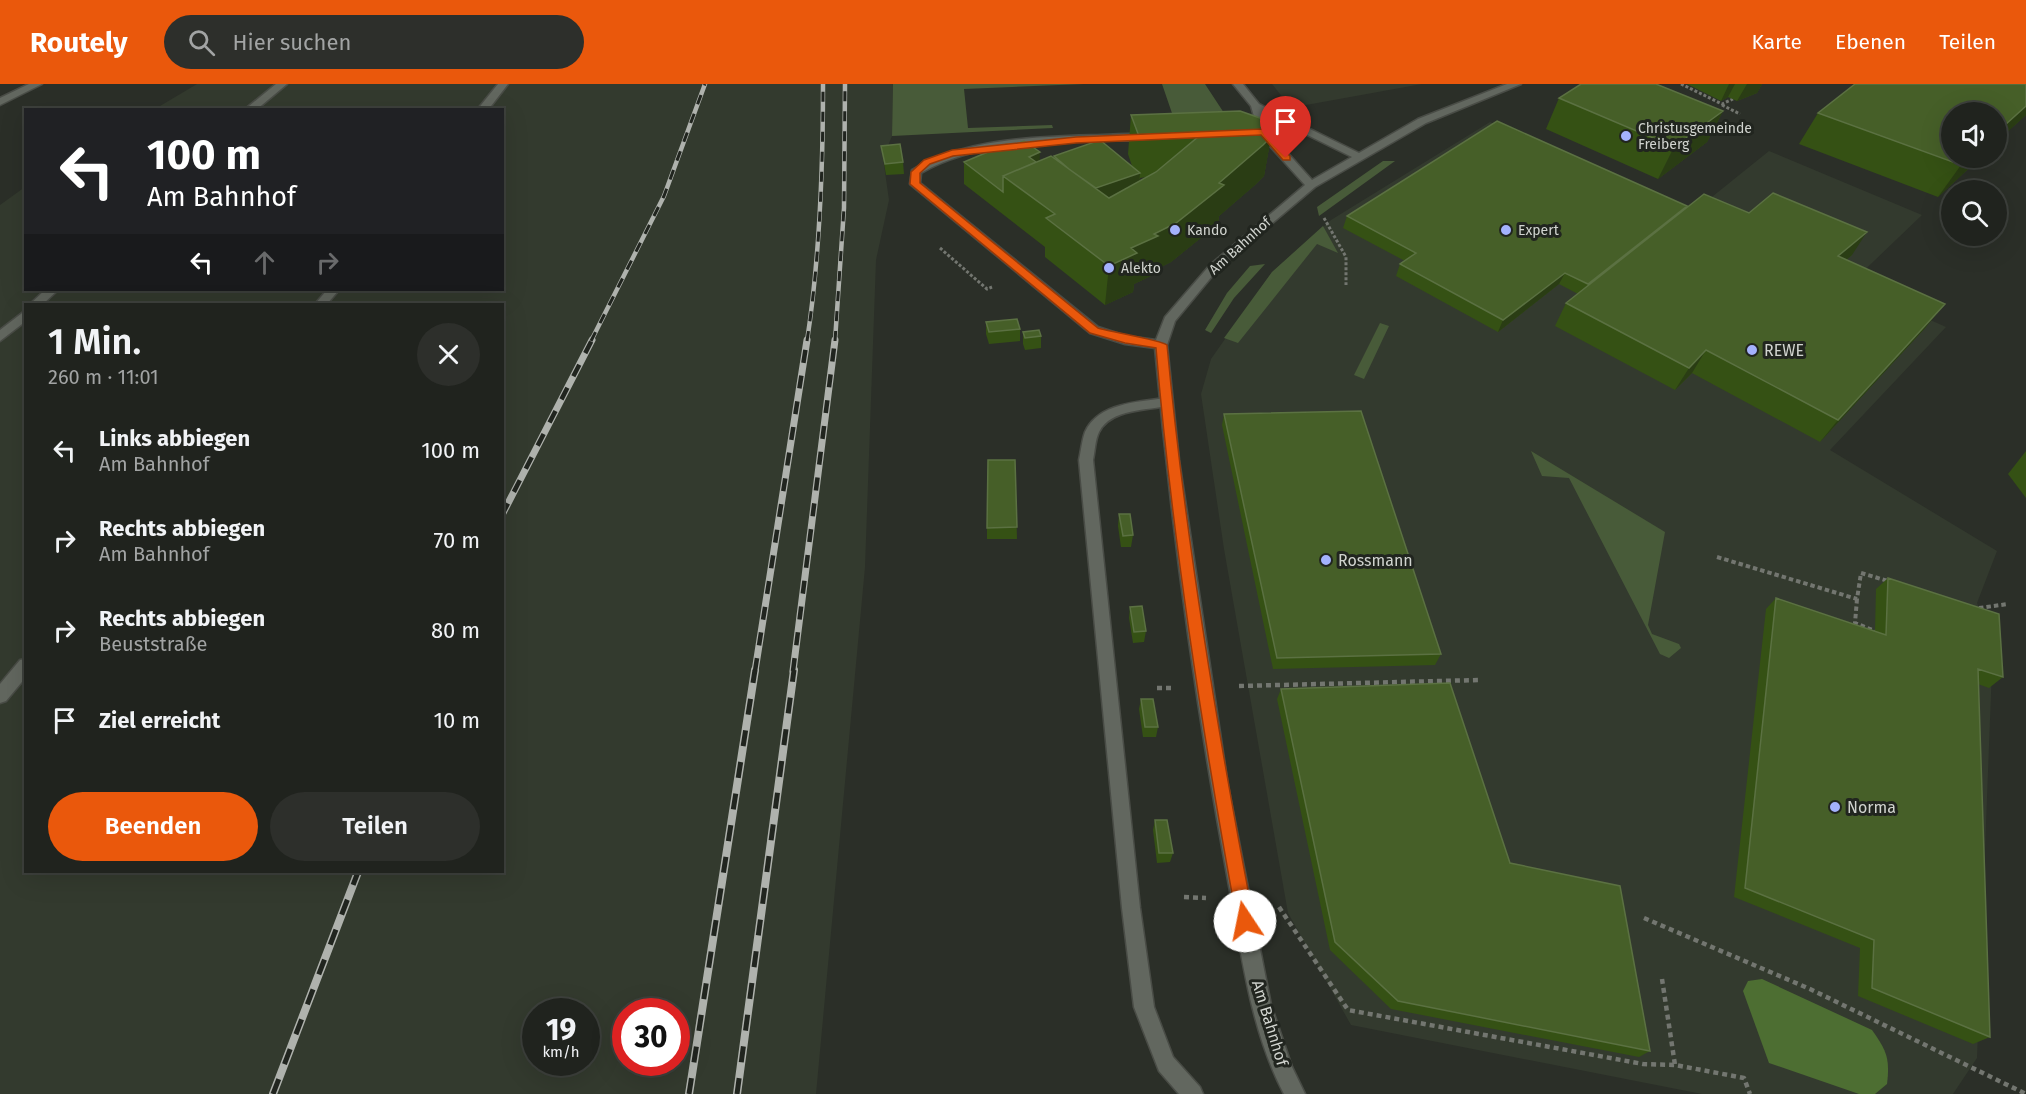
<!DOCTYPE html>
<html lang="de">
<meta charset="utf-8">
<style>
:root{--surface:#20231e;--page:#2d2f2b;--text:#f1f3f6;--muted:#a2a4a4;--line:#3d403c;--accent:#ea580c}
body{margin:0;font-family:"Fira Sans",sans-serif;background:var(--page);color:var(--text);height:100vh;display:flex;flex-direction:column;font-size:22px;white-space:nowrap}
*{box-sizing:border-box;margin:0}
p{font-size:20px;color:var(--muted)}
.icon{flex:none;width:33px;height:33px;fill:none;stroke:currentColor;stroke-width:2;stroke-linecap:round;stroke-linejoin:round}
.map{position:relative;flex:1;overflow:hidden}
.side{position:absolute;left:24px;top:219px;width:480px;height:570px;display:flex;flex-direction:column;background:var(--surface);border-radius:0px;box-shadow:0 6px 24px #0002,0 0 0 2px var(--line)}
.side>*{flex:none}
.guide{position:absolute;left:24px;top:24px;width:480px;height:183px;border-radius:0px;box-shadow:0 6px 24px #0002,0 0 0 2px var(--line);background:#202124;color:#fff;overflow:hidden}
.fabs{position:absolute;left:1941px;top:18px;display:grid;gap:12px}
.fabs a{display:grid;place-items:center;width:66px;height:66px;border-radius:50%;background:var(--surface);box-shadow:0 6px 24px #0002,0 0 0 2px var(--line);font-size:30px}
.speed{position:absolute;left:522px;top:914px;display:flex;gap:12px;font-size:30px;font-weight:700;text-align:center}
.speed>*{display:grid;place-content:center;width:78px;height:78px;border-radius:50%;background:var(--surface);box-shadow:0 6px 24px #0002,0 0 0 2px var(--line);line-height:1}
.speed small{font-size:15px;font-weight:400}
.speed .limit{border:9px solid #d22;background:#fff;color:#111}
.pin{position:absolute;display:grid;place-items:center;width:51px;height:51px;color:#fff;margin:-62px -26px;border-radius:50% 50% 50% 0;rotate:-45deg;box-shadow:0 0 6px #0007}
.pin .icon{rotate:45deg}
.me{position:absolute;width:66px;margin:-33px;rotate:349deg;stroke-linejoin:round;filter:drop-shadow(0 0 4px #0008)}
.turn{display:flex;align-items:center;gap:21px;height:126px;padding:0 24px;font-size:27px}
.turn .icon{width:78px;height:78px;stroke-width:2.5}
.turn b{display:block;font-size:42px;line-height:51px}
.lanes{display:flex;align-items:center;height:57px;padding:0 24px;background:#0003;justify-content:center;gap:30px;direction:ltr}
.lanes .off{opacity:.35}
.round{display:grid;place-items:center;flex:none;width:63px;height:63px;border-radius:32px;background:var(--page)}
.summary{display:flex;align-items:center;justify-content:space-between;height:102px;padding:0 24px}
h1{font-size:36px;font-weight:600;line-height:45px}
.action{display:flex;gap:12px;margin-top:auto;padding:12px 24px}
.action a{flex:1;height:69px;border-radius:36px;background:var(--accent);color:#fff;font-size:24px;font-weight:600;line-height:69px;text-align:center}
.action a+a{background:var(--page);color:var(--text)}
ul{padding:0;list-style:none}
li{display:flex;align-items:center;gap:18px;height:90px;padding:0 24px}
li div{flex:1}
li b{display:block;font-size:22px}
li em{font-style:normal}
header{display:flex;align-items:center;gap:36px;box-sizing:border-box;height:84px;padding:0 30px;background:var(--accent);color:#fff}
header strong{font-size:28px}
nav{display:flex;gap:33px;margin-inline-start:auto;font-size:21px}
.search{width:420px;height:54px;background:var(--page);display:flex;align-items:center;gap:15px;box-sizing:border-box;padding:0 21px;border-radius:33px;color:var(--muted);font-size:22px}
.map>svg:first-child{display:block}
.built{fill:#333a2e;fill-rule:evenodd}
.green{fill:#485b39}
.water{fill:#4d6e32}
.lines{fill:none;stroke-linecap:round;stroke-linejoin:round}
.service-casing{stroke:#494c46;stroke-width:3}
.minor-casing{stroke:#494c46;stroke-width:3}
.path-far2{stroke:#737670;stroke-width:3;stroke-dasharray:3 2;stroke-linecap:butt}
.path-far1{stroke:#737670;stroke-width:4;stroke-dasharray:4.5 3;stroke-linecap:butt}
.path{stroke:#737670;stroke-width:4.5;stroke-dasharray:5 4;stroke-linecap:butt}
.service{fill:#62675f;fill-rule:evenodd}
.minor{fill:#62675f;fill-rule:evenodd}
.rail-far2-casing{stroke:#afb2ad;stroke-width:4.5}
.rail-far1-casing{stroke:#afb2ad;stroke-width:7}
.rail-casing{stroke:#afb2ad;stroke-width:8}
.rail-far2{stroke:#21251f;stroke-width:3;stroke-dasharray:10;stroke-linecap:butt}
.rail-far1{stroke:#21251f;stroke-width:4.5;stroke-dasharray:13;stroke-linecap:butt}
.rail{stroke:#21251f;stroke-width:5;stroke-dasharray:16;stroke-linecap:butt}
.wall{fill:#355114;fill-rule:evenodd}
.shaded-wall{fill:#2a3d14}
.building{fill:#465f28;stroke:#5b7142;stroke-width:1.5}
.route{fill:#ea580c;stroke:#983908;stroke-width:1.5}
.poi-dot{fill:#a4b2fc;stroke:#21251f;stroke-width:2}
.labels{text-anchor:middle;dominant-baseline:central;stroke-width:6;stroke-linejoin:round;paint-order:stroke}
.far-poi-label{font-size:14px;fill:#d1d4cf;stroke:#21251f;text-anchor:start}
.far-street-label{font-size:14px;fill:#d1d4cf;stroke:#21251f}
.poi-label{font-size:16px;fill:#d1d4cf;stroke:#21251f;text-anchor:start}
.street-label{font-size:16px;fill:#d1d4cf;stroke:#21251f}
</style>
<header>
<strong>Routely</strong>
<div class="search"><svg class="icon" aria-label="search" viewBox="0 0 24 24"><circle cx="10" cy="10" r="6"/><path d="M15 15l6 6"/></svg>Hier suchen</div>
<nav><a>Karte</a><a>Ebenen</a><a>Teilen</a></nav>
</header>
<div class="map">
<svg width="2026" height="1010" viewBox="0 0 2026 1010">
<rect width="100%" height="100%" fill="#2b2f28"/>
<path class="built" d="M 197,0 L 893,0 L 892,52 L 883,74 L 889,116 L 876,176 L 865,483 L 816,1010 L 0,1010 L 0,121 L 25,103 L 26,206 L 502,206 L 502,26 L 155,25 ZM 26,220 L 502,220 L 502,788 L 26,788 ZM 536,927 L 586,927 L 586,978 L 536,978 ZM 626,927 L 676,927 L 676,978 L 626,978 Z
M 1272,0 L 1422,0 L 1295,23 L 1288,20 Z
M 1490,38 L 1692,129 L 1769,67 L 1922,131 L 1850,200 L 1946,243 L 1830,366 L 1997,467 L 1977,519 L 1993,558 L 1977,974 L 1953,1010 L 1702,1010 L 1351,941 L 1288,829 L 1224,465 L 1201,310 L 1211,275 L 1272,188 L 1331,136 Z"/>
<path class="green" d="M 893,0 L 1084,0 L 964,5 L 968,44 L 1052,41 L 1053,44 L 892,52 Z
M 1162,0 L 1205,0 L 1224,29 L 1174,35 Z
M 1383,77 L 1395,77 L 1319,132 L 1317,123 Z
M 1323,142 L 1338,169 L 1317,160 L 1238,259 L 1224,254 L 1272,188 Z
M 1265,180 L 1234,214 L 1211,249 L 1205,246 L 1227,209 L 1250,182 Z
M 1380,239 L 1389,242 L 1364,295 L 1354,291 Z
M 1531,367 L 1665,448 L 1648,541 L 1652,550 L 1679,560 L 1681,564 L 1669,574 L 1660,570 L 1569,394 L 1542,392 Z"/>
<path class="water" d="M 1762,895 L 1872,946 C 1887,967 1890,975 1887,1000 L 1875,1010 L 1859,1010 L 1769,979 L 1743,907 L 1748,897 Z"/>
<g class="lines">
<g class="service-casing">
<path id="service" d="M 276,0 L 287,0 L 256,26 L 244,26 Z
M 498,0 L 508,0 L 488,26 L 477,26 Z
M 45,206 L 58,206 L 43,220 L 30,220 Z
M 327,206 L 339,206 L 327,220 L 315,220 Z
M 26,226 L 26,237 L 0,257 L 0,246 Z
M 1165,314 L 1172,318 L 1170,321 C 1148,327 1111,324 1099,348 C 1095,356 1095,367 1093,376 L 1140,824 L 1154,923 L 1173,973 L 1200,1003 L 1203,1010 L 1179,1010 L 1159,987 L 1134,923 L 1122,824 L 1079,376 C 1081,367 1082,356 1085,348 C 1098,319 1138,318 1165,314 Z
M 26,575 L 26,593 L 6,617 L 0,619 L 0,600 L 20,576 Z"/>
</g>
<g class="minor-casing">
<path id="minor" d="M 29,0 L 42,0 L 0,21 L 0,14 Z
M 1233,0 L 1243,0 L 1259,20 L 1359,69 L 1418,35 L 1507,0 L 1521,0 L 1426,39 L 1315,103 L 1218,185 L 1175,237 L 1167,261 L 1179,376 L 1228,702 L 1271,921 L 1292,983 L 1305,1010 L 1284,1010 C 1249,943 1241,865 1227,791 C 1195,617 1171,440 1155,264 L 1125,260 L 1090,249 L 910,100 L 912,86 C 968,53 1039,53 1102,51 C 1118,51 1137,48 1153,51 L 1154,53 L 1149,56 C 1078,58 984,52 921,89 L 920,99 L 1098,243 L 1126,252 L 1156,256 L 1165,233 L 1210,181 L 1305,101 L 1259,50 L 1251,22 ZM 1263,29 L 1352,73 L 1312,96 L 1268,47 Z"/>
</g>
<path class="path-far2" d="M 1681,0 L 1722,20 L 1733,15
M 1722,21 L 1740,30
M 1324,134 L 1346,173 L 1346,201
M 940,164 L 987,205 L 992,203"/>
<path class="path-far1" d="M 1717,473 L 1857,515 L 1861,489 L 1888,497
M 1857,515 L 1855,539 L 1875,547
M 1979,524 L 2008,520"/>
<path class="path" d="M 1239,602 L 1480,596
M 1157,604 L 1172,604
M 1184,813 L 1206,814
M 1279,823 L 1348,926 L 1643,980 L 1675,981
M 1644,834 L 1810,905 L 2026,1010
M 1662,895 L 1675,981 L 1744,994 L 1750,1010"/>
<use href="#service" class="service"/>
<use href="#minor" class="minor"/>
<g class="rail-far2-casing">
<path id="rail-far2" d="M 591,257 L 664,112 L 705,0
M 807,257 C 820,173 823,86 823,0
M 835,257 L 844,124 L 845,0"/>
</g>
<g class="rail-far1-casing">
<path id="rail-far1" d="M 502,431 L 592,256
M 755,587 L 807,256
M 793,587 L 835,256"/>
</g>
<g class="rail-casing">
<path id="rail" d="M 273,1010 L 358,788
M 689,1010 L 755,586
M 737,1010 L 794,586"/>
</g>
<use href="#rail-far2" class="rail-far2"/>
<use href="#rail-far1" class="rail-far1"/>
<use href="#rail" class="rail"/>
</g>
<path class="wall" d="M 1687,0 L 1762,0 L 1757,9 L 1737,17 L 1728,13 L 1721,17 Z
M 1855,0 L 2026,0 L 2026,31 L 1996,58 L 1996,28 L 1952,28 L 1952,74 L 1980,74 L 1938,113 L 1799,60 L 1818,29 Z
M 1559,14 L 1723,27 L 1707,58 L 1658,95 L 1546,45 Z
M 1131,31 L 1271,53 L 1264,92 L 1256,100 L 1219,132 L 1218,140 L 1171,178 L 1153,187 L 1153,191 L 1134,200 L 1133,208 L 1105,221 L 1045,173 L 1045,163 L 964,100 L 964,78 L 1010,63 L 1039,77 L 1053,74 L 1054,72 L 1132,82 L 1128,70 ZM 1147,93 L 1139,97 L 1140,94 Z
M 881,62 L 903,78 L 904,90 L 886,91 Z
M 1685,124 L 1749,129 L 1852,171 L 1846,176 L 1926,243 L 1820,358 L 1692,289 L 1675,306 L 1555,242 L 1566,219 L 1578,210 L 1559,200 L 1498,248 L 1396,192 L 1400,180 L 1405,177 L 1343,144 L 1347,132 Z
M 986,238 L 1020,245 L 1020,257 L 989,260 L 986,250 Z
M 1023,248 L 1041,252 L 1041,264 L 1025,266 L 1023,260 Z
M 1224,330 L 1441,570 L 1435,581 L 1273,585 L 1222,341 Z
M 2026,367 L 2026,414 L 2008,390 Z
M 1015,376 L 1017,455 L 987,455 L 987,444 Z
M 1119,430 L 1133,451 L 1131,463 L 1121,463 L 1118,442 Z
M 1888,494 L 2003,593 L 1989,604 L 1978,600 L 1990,953 L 1973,960 L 1858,912 L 1860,864 L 1734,813 L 1766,525 L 1776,514 L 1875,547 L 1876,505 Z
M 1130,523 L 1146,547 L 1144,558 L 1133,559 L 1129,534 Z
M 1281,605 L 1510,779 L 1650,967 L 1639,973 L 1391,925 L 1330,866 L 1277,615 Z
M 1141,615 L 1158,643 L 1156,653 L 1143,653 L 1139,625 Z
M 1155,736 L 1173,769 L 1170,778 L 1157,779 L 1153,746 Z"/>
<path class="shaded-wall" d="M 1729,0 L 1735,0 L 1728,13 L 1721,17 Z
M 1747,0 L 1762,0 L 1757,9 L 1737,17 Z
M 2026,22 L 2026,31 L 1996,58 L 1996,49 Z
M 1723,27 L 1707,58 L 1658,95 L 1674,63 Z
M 1271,53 L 1264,92 L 1256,100 L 1219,132 L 1218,140 L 1171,178 L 1153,187 L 1153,191 L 1134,200 L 1133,208 L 1105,221 L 1109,182 L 1131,164 L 1154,150 L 1219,99 Z
M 1040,68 L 1039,91 L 1029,73 Z
M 1970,74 L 1980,74 L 1938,113 L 1961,81 Z
M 1140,89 L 1138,111 L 1091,128 L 1092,105 Z
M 1867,148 L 1852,171 L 1823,195 L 1838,172 Z
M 1565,189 L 1559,200 L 1498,248 L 1503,236 Z
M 1945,220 L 1926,243 L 1820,358 L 1838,336 Z
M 1706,266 L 1692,289 L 1675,306 L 1689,284 Z"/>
<path class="building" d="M 1581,0 L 1656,0 L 1723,27 L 1674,63 L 1559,14 Z
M 1855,0 L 2026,0 L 2026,22 L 1996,49 L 1996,28 L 1952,28 L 1952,74 L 1970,74 L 1961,81 L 1818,29 Z
M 1240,27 L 1260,34 L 1271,48 L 1271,53 L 1263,61 L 1219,99 L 1224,101 L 1176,139 L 1154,150 L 1158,152 L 1131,164 L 1137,169 L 1109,182 L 1046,134 L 1055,130 L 1003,92 L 1051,72 L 1109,114 L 1156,88 L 1199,52 L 1140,55 L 1131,31 Z
M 1497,37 L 1687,122 L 1588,200 L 1565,189 L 1503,236 L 1400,180 L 1416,169 L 1347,132 Z
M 1100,56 L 1140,89 L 1096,104 L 1069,85 L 1054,72 Z
M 1024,57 L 1040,68 L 1029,73 L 1036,78 L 1003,92 L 1003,108 L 964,78 L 1007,60 L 1010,63 Z
M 900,60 L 903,78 L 885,80 L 881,62 Z
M 1773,109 L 1867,148 L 1838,172 L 1945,220 L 1838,336 L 1706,266 L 1689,284 L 1566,219 L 1704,110 L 1749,129 Z
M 1017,235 L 1020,245 L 989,248 L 986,238 Z
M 1039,246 L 1041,252 L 1025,254 L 1023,248 Z
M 1361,327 L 1441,570 L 1277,574 L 1224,330 Z
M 988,376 L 1015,376 L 1017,443 L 987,444 Z
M 1119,430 L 1130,430 L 1133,451 L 1123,452 Z
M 1888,494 L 1999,530 L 2003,593 L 1978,585 L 1990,953 L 1872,904 L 1874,856 L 1745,804 L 1776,514 L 1886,551 Z
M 1142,522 L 1146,547 L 1134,548 L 1130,523 Z
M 1450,599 L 1510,779 L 1620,802 L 1650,967 L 1398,917 L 1335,858 L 1281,605 Z
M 1141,615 L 1153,615 L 1158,643 L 1145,643 Z
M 1155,736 L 1167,736 L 1173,769 L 1159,769 Z"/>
<path class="route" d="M 1263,45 L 1290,72 L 1290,76 L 1283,76 L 1261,51 L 1076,59 L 953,72 L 930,80 L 920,89 L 920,99 L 1098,244 C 1111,248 1161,256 1167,261 C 1185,454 1217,646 1254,837 L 1251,843 L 1245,845 L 1239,843 L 1237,837 C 1202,647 1172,456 1156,264 L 1125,259 L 1090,249 L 910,100 L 911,88 L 924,76 L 952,66 L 1076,53 Z"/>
<g class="poi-dot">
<circle cx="1626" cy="52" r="6"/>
<circle cx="1175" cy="146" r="6"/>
<circle cx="1506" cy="146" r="6"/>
<circle cx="1109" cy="184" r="6"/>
<circle cx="1752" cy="266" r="6"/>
<circle cx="1326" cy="476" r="6"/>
<circle cx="1835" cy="723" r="6"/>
</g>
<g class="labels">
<g class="far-poi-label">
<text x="1638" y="44">Christusgemeinde<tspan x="1638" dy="16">Freiberg</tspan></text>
<text x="1187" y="146">Kando</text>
<text x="1518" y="146">Expert</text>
<text x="1121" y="184">Alekto</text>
</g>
<g class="far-street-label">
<text transform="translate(1240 162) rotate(-42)">Am Bahnhof</text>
</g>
<g class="poi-label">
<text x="1764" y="266">REWE</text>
<text x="1338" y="476">Rossmann</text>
<text x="1847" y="723">Norma</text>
</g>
<g class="street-label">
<text transform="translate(1270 939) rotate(73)">Am Bahnhof</text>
</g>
</g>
</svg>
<div class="fabs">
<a><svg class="icon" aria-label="sound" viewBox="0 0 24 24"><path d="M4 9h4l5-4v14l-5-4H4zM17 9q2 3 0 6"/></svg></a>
<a><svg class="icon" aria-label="search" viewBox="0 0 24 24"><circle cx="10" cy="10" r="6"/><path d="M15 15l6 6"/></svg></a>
</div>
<div class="speed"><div>19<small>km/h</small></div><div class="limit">30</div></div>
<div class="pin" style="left:1286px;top:74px;background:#d93025"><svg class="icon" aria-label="arrive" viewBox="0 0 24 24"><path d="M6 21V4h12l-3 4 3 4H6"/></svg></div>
<svg class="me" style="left:1245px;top:837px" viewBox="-20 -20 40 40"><circle r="19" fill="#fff"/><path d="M0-13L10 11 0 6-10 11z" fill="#ea580c"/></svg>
<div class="guide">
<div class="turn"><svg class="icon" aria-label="left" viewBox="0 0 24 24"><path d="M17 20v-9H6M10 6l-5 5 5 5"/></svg><div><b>100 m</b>Am Bahnhof</div></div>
<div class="lanes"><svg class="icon" aria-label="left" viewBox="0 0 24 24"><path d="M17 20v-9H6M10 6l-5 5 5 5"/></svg><svg class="icon off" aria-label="ahead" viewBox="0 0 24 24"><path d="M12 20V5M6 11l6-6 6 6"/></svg><svg class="icon off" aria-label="right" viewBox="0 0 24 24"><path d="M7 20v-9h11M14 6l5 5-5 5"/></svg></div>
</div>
<section class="side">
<div class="summary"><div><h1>1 Min.</h1><p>260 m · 11:01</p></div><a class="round"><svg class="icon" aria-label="close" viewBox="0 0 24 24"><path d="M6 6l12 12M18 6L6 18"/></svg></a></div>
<ul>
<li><svg class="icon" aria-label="left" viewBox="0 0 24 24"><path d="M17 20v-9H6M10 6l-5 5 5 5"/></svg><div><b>Links abbiegen</b><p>Am Bahnhof</p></div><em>100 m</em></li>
<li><svg class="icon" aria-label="right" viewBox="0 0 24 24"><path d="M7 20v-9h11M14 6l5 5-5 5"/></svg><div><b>Rechts abbiegen</b><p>Am Bahnhof</p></div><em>70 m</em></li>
<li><svg class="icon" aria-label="right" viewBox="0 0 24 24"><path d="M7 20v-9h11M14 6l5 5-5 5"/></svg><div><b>Rechts abbiegen</b><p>Beuststraße</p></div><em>80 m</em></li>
<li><svg class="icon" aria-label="arrive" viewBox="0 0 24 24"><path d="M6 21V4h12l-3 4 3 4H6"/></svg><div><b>Ziel erreicht</b></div><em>10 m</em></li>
</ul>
<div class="action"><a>Beenden</a><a>Teilen</a></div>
</section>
</div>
